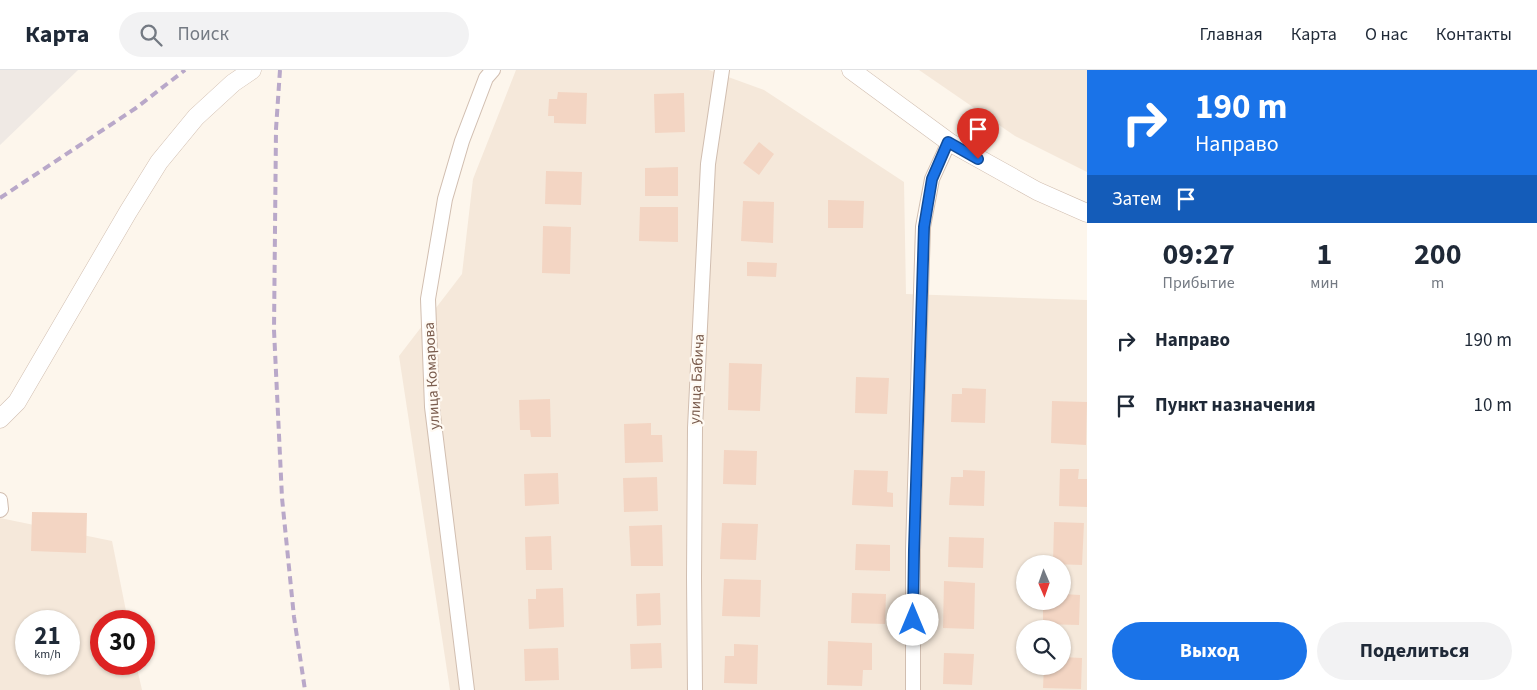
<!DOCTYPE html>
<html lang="ru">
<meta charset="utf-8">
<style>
:root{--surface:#fff;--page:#f2f2f3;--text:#1f2937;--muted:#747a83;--line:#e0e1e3;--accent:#1a73e8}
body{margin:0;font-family:"Source Sans 3",sans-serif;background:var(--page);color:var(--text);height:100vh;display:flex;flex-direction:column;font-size:19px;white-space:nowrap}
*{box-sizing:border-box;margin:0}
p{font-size:16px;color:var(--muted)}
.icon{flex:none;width:28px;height:28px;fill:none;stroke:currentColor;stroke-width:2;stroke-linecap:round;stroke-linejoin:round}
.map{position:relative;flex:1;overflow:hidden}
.side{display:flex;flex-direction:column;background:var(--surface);width:450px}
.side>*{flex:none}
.hud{background:#1a73e8;color:#fff;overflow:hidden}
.needle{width:32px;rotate:178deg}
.controls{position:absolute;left:1016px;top:485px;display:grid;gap:10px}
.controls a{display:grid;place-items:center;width:55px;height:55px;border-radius:50%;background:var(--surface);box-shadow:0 1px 4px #0004;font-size:25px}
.speed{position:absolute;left:15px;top:540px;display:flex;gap:10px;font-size:25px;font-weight:700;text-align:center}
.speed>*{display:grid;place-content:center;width:65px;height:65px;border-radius:50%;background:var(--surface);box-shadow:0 1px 4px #0004;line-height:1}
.speed small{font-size:12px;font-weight:400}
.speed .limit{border:8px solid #d22;background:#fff;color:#111}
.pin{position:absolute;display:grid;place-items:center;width:42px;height:42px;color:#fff;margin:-51px -21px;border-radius:50% 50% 50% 0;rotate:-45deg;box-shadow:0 0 5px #0007}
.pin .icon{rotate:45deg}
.me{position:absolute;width:55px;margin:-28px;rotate:0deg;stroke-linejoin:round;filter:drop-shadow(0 0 4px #0008)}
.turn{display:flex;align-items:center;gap:18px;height:105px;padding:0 25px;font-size:22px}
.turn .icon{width:65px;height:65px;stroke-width:2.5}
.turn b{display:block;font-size:35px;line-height:42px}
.then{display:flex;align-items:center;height:48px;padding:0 25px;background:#0003;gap:10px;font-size:19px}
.eta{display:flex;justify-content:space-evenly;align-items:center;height:85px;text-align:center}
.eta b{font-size:30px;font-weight:700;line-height:35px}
.primary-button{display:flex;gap:10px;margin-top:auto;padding:10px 25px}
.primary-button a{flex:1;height:58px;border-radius:30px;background:var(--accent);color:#fff;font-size:20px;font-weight:700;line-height:58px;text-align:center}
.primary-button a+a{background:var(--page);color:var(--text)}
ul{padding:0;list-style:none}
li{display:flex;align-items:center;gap:15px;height:65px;padding:0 25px}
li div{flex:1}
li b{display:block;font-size:19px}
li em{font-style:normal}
header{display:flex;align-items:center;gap:30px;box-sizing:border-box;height:70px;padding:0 25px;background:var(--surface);border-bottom:1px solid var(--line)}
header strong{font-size:24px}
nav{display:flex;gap:28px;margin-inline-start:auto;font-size:18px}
.search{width:350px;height:45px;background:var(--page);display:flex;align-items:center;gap:12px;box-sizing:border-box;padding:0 18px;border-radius:28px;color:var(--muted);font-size:19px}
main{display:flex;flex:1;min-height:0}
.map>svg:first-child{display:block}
.residential{fill:#f5e8da;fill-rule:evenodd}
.industrial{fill:#efe9e4}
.building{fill:#f3d5c3}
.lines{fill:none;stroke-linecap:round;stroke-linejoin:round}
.minor-casing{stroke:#d1beb0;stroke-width:16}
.tertiary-casing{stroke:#d1beb0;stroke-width:19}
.minor{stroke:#fff;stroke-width:14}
.tertiary{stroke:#fff;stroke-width:18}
.rail{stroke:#b9a8c9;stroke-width:4;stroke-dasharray:8 5;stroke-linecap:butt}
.route-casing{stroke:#114b97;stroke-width:12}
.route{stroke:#1a73e8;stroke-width:9}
.labels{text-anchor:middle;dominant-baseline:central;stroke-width:4.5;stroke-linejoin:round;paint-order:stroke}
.street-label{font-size:15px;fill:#7a5c4d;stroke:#fffaf3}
</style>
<header>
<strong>Карта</strong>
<div class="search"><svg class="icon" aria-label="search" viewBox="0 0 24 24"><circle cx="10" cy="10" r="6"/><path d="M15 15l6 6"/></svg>Поиск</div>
<nav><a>Главная</a><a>Карта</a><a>О нас</a><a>Контакты</a></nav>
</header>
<main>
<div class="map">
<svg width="1087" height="620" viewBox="0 0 1087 620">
<rect width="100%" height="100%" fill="#fdf6ec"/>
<path class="residential" d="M 516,0 L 709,0 L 764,20 L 904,112 L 906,224 L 1087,230 L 1087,620 L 450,620 L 399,286 L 462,204 L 473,109 ZM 1025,494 L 1062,494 L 1062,531 L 1025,531 ZM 1025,559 L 1062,559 L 1062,596 L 1025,596 Z
M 919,0 L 1087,0 L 1087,102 L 1015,66 Z
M 0,448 L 112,471 L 128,551 L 101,551 L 101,594 L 136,594 L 142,620 L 0,620 ZM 26,551 L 69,551 L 69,594 L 26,594 Z"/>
<path class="industrial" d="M 0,0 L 78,0 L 0,75 Z"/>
<path class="building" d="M 558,22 L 587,23 L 586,54 L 554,53 L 554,46 L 548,46 L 549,29 L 557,29 Z
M 684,23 L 685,62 L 655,63 L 654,24 Z
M 759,72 L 774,84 L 759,105 L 743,93 Z
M 678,97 L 678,126 L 645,126 L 645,98 Z
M 546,101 L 582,102 L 581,135 L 545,134 Z
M 828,130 L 864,131 L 863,158 L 828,158 Z
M 743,131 L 774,132 L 773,173 L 741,171 Z
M 640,137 L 678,137 L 678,172 L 639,171 Z
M 543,156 L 571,157 L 570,204 L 542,203 Z
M 747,192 L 777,193 L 776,207 L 747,206 Z
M 729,293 L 762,294 L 760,341 L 728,340 Z
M 856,307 L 889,308 L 887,344 L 855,343 Z
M 962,318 L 986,319 L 985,353 L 951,352 L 952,324 L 962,324 Z
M 550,329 L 551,367 L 531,367 L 530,360 L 520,360 L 519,330 Z
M 1052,331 L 1087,332 L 1086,375 L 1051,373 Z
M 651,353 L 651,365 L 662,365 L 663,392 L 625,393 L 624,354 Z
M 724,380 L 757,381 L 756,415 L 723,414 Z
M 1060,399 L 1079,399 L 1078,409 L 1087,409 L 1087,437 L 1059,436 Z
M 854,400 L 888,401 L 887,422 L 893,423 L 893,437 L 852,435 Z
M 963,400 L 985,401 L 984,436 L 949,435 L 951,407 L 963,407 Z
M 558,403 L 559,434 L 525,436 L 524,404 Z
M 657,407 L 658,441 L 624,442 L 623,408 Z
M 32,442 L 87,443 L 86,483 L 31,481 Z
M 1054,452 L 1084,453 L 1082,495 L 1053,494 Z
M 722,453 L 758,454 L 756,490 L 720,489 Z
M 662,455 L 663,496 L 631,496 L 629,456 Z
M 551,466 L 552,500 L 526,500 L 525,467 Z
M 949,467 L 984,468 L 983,498 L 948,497 Z
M 856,474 L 890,475 L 890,501 L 855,500 Z
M 724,509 L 761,510 L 760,547 L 722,546 Z
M 944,511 L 975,513 L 974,559 L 943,558 Z
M 563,518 L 564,557 L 529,559 L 528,529 L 536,529 L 536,519 Z
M 660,523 L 661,555 L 637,556 L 636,524 Z
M 852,523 L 886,524 L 885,554 L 851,553 Z
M 1062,524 L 1080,525 L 1079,555 L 1043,554 L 1043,531 L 1062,531 Z
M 828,571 L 872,573 L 872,600 L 863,600 L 862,616 L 827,615 Z
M 661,573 L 662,598 L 631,599 L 630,574 Z
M 734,574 L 758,575 L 757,614 L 724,613 L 725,586 L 734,586 Z
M 558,578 L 559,610 L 525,611 L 524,579 Z
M 944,583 L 974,584 L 972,615 L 943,614 Z
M 1062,587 L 1082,588 L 1081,619 L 1043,618 L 1044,596 L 1062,596 Z"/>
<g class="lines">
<g class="minor-casing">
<path id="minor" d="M 0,430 L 1,439 L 0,440
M 467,620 L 432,337 L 428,229 L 445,129 L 462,71 L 486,8 L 493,0
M 695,620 L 694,508 L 695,358 L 708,94 L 722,0
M 913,620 L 913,480 L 923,157 L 932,109 L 949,72"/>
</g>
<g class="tertiary-casing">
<path id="tertiary" d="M 851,0 L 949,72 L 1037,121 L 1087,143
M 0,349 L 17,332 L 128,142 L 159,92 L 196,47 L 233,13 L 252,0"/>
</g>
<use href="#minor" class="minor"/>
<use href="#tertiary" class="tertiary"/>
<path class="rail" d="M 280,0 L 276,59 L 274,260 L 282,428 L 294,547 L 305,620
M 0,128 L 136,38 L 185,0"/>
</g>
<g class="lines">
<g class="route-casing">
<path id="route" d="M 913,550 L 914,480 L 924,157 L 932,109 L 948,72 L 978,89"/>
</g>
<use href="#route" class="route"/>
</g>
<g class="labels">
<g class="street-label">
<text transform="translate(432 306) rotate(-93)">улица Комарова</text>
<text transform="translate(697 309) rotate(-87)">улица Бабича</text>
</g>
</g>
</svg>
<div class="controls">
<a><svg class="needle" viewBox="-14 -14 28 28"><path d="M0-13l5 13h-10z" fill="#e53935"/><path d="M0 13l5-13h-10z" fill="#747a83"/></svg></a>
<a><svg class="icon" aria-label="search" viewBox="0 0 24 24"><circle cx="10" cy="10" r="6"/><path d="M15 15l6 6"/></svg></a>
</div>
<div class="speed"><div>21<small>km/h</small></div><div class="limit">30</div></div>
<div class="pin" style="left:978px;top:89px;background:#d93025"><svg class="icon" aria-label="arrive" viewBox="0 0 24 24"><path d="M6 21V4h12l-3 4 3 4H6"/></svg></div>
<svg class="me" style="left:913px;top:550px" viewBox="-20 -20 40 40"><circle r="19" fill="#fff"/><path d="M0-13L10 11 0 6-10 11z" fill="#1a73e8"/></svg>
</div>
<section class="side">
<div class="hud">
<div class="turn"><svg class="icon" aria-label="right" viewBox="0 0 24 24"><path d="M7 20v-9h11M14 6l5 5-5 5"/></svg><div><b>190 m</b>Направо</div></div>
<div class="then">Затем<svg class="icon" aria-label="arrive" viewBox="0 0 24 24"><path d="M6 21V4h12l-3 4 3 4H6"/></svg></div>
</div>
<div class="eta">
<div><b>09:27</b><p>Прибытие</p></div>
<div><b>1</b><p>мин</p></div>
<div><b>200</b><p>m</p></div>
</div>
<ul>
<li><svg class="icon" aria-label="right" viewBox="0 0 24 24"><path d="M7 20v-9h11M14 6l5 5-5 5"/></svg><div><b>Направо</b></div><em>190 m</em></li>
<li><svg class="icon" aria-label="arrive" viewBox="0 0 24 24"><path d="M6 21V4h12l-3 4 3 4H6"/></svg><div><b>Пункт назначения</b></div><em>10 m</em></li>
</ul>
<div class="primary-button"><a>Выход</a><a>Поделиться</a></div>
</section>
</main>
